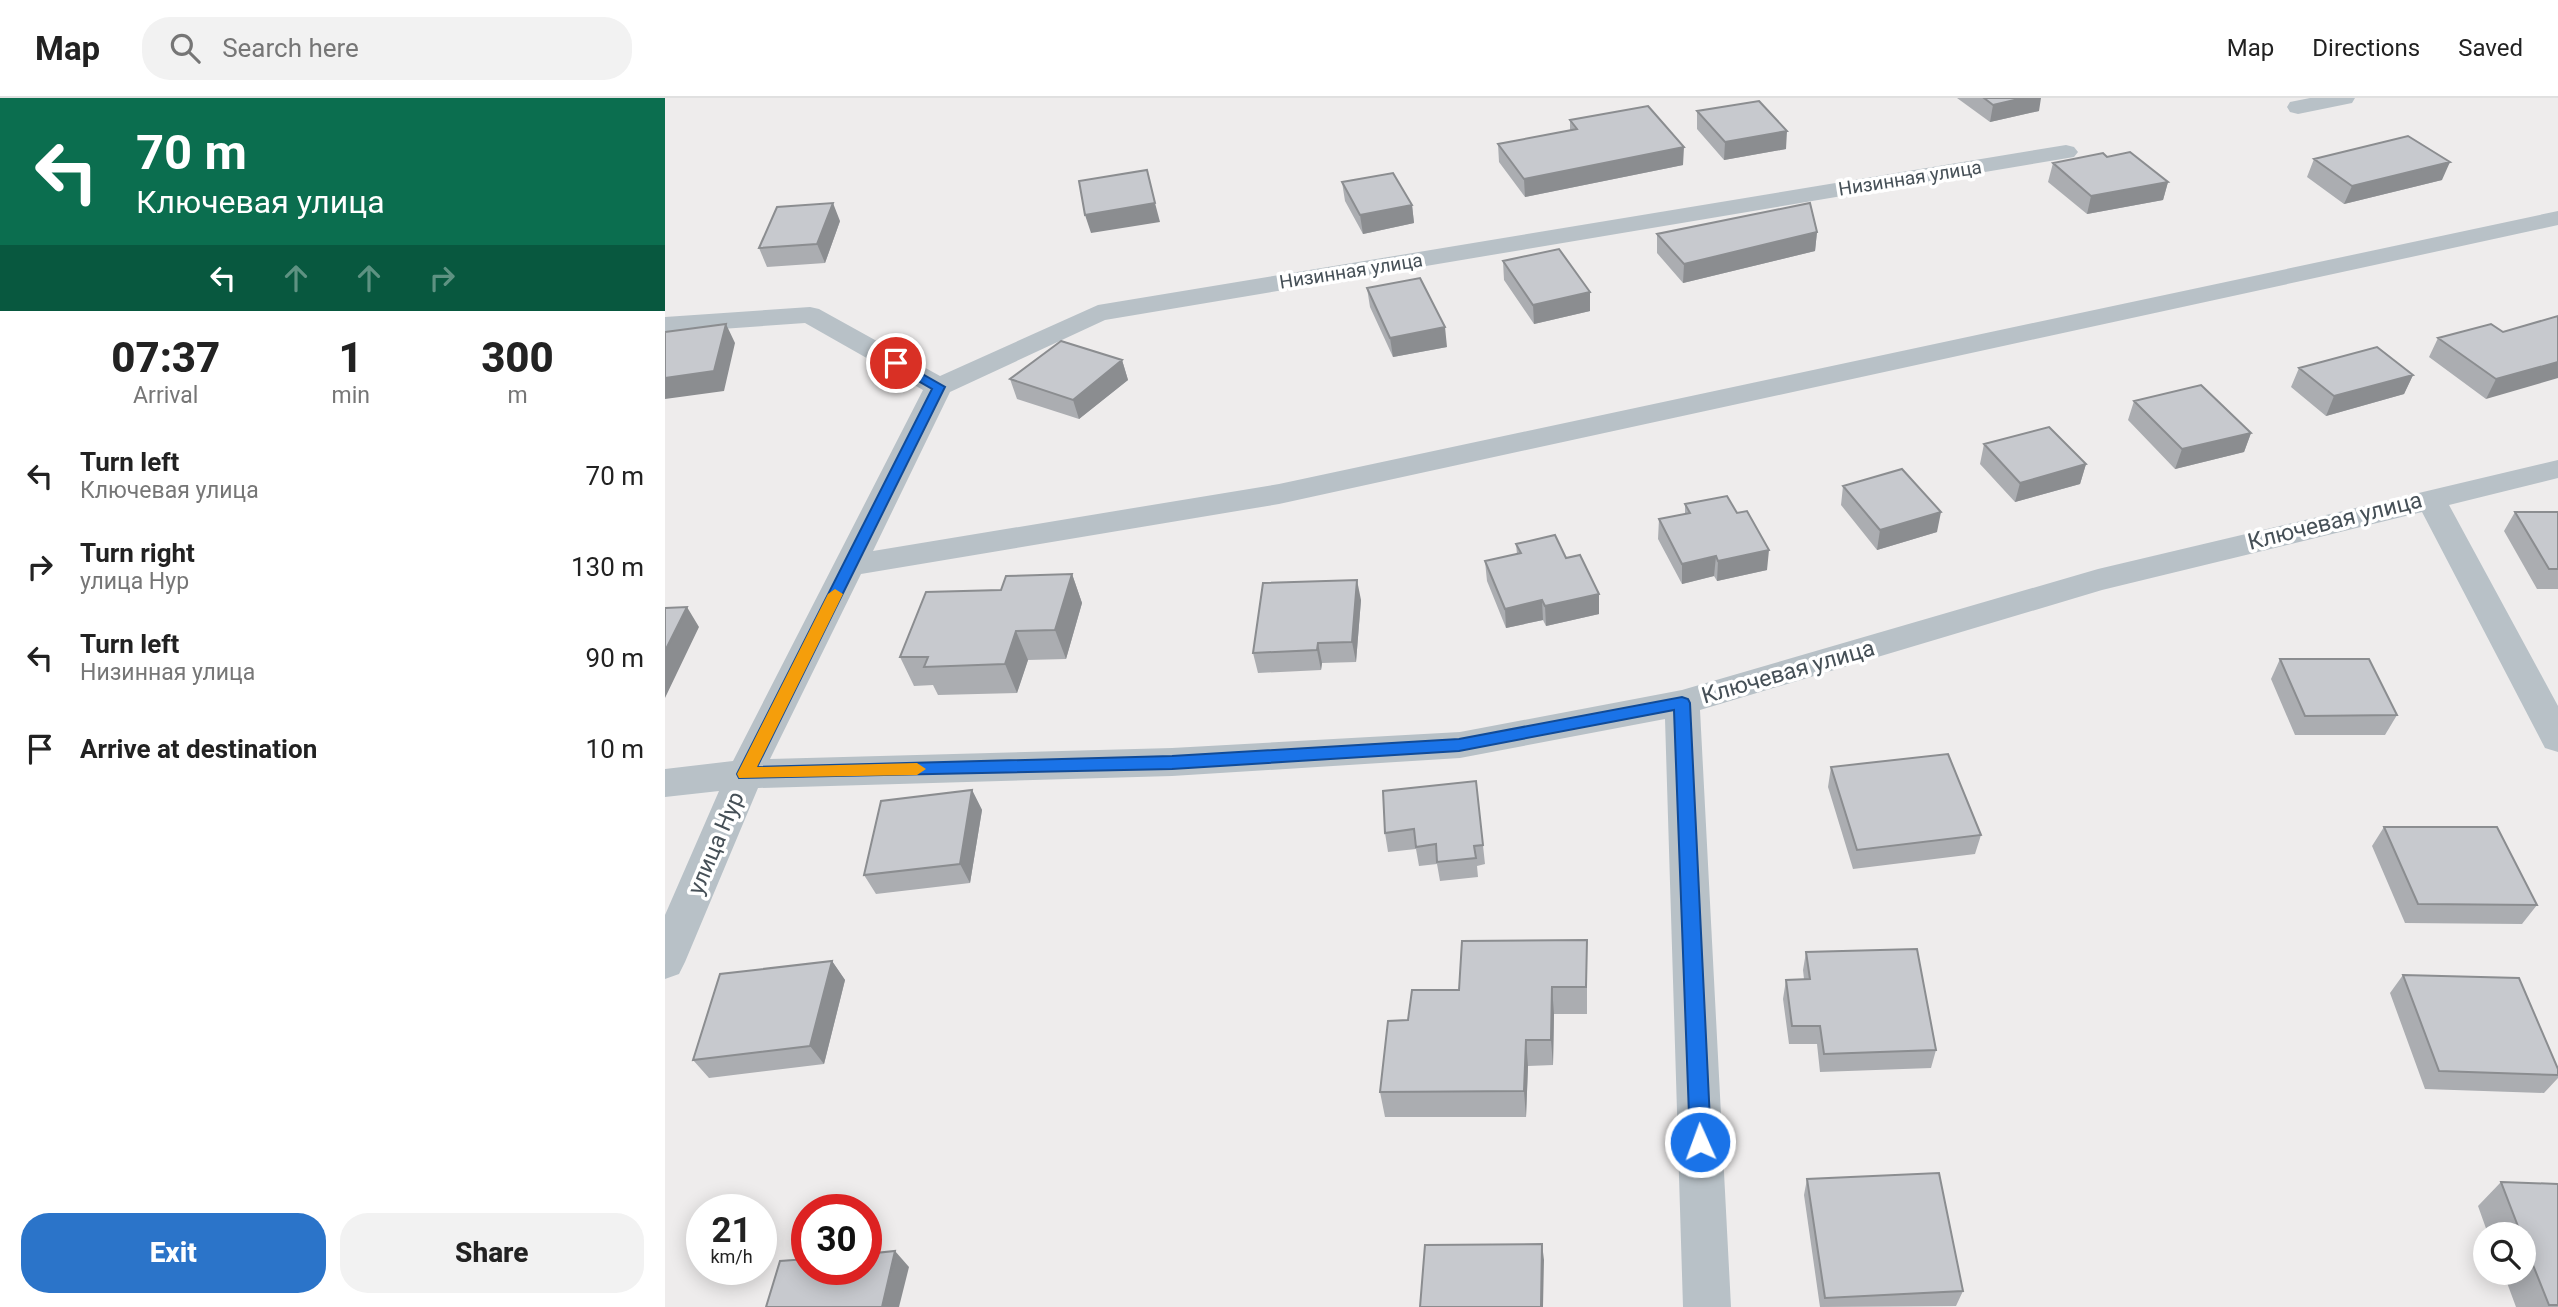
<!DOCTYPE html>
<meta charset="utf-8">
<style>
:root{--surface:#fff;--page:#f2f2f2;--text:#222;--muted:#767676;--line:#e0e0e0;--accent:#2b74c9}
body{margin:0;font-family:Roboto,sans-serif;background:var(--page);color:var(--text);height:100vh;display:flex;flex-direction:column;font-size:26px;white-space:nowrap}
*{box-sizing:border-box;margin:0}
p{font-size:23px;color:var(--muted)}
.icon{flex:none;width:38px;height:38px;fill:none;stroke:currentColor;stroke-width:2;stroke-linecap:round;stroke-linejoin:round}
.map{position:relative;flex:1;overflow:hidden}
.details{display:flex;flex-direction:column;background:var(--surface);width:665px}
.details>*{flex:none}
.hud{background:#0b6e4f;color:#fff;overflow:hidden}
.controls{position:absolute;left:1808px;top:1124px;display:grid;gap:14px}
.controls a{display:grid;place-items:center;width:63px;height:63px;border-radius:50%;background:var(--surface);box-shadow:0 4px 18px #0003;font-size:35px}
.speed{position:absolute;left:21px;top:1096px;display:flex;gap:14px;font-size:35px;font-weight:700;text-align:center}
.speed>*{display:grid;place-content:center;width:91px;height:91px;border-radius:50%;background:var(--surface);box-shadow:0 4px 18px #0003;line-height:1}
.speed small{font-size:18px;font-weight:400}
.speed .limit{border:10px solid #d22;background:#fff;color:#111}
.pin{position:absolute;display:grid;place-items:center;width:60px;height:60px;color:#fff;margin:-30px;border:4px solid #fff;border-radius:50%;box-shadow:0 2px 7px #0007}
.me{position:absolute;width:77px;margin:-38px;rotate:358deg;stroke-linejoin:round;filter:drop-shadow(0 0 5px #0008)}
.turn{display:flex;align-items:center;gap:24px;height:147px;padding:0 21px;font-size:32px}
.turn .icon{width:91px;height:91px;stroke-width:2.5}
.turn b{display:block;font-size:49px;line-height:60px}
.lanes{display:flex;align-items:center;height:66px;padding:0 21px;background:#0003;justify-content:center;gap:35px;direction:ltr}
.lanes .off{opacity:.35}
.eta{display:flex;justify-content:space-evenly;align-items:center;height:119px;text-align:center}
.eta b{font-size:42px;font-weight:800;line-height:49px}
.cta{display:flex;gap:14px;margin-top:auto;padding:14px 21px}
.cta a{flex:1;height:80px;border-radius:28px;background:var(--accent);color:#fff;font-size:28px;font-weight:800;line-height:80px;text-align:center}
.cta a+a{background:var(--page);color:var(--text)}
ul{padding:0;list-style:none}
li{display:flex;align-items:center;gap:21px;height:91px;padding:0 21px}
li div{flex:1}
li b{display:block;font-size:26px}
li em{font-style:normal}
header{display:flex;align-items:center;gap:42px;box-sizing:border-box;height:98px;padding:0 35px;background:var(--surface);border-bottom:2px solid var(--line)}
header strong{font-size:33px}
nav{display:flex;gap:38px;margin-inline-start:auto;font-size:24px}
.search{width:490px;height:63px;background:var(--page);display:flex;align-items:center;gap:18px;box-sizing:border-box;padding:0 24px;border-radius:28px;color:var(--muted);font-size:26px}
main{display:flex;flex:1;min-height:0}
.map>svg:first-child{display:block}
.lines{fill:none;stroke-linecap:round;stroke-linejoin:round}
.minor{fill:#b8c1c7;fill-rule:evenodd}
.wall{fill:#abadb1}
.shaded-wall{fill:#8b8d90}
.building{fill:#c7c9ce;stroke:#8b8d90;stroke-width:2}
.route{fill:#1a73e8;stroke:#114b97;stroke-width:2}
.slow{fill:#f59e0b}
.labels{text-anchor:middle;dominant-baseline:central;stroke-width:7;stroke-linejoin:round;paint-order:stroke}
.far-street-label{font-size:19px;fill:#465057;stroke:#fff}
.street-label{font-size:23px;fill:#465057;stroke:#fff}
</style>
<header>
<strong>Map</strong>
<div class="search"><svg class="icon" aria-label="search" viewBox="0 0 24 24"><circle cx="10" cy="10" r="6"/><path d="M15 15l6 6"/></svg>Search here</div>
<nav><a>Map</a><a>Directions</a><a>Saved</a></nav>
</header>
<main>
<section class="details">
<div class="hud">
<div class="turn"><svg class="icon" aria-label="left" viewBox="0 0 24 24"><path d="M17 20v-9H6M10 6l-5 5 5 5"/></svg><div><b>70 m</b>Ключевая улица</div></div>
<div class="lanes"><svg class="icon" aria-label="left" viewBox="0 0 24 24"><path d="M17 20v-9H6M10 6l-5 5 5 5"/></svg><svg class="icon off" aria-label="ahead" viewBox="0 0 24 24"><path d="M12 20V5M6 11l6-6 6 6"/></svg><svg class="icon off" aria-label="ahead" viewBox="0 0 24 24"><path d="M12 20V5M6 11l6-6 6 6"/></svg><svg class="icon off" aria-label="right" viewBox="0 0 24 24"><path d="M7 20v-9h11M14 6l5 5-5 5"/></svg></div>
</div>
<div class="eta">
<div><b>07:37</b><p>Arrival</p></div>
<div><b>1</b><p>min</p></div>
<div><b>300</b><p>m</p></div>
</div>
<ul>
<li><svg class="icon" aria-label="left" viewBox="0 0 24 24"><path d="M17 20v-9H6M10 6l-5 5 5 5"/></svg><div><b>Turn left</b><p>Ключевая улица</p></div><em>70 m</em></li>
<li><svg class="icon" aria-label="right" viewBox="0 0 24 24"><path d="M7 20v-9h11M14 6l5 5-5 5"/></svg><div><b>Turn right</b><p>улица Нур</p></div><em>130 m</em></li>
<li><svg class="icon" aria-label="left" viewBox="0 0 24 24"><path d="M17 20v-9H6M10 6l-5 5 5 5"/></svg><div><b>Turn left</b><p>Низинная улица</p></div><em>90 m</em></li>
<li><svg class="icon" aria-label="arrive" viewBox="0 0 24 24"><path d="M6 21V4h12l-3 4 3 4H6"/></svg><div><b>Arrive at destination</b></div><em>10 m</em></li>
</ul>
<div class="cta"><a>Exit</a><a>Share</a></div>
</section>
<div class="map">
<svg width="1893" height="1209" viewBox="0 0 1893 1209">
<rect width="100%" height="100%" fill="#eeecec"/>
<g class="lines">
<path class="minor" d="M 1645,0 L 1690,0 L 1687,5 L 1633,16 L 1625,14 L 1622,9 L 1625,4 Z
M 1401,47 L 1409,49 L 1413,54 L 1409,59 L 440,222 L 285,294 L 208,453 L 614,386 L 1893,113 L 1893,127 L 614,406 L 196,476 L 105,661 L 507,650 L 795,634 L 1017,592 L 1433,471 L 1893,362 L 1893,380 L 1784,407 L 1893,608 L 1893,654 L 1880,650 L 1757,414 L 1437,492 L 1035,612 L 1066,1209 L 1018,1209 L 1000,621 L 795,660 L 507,678 L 93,690 L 20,864 L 14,876 L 0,881 L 0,817 L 54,693 L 0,699 L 0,671 L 68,663 L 258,292 L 140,225 L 0,235 L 0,219 L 145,209 L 154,211 L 275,278 L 433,207 Z"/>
</g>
<path class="wall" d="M 1292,0 L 1358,0 L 1374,13 L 1325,24 Z
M 1032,13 L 1121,51 L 1059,62 L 1032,31 Z
M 905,22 L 1018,67 L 860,99 L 834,64 L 833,46 L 905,32 Z
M 1442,59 L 1503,84 L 1498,102 L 1422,116 L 1383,84 L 1388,65 Z
M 1649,61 L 1777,82 L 1679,106 L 1642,79 Z
M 677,84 L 747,107 L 749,125 L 698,136 L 680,103 Z
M 175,123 L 160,165 L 102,169 L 94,150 Z
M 1152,134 L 1150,153 L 1018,185 L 992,155 L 992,136 Z
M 838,163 L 925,194 L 925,213 L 869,226 L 839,182 Z
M 702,190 L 782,249 L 728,259 L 705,209 Z
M 1893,218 L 1821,301 L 1764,259 L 1773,240 L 1838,234 Z
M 457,262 L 463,282 L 414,321 L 352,301 L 345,281 Z
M 1634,270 L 1748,277 L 1739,296 L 1661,318 L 1626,289 Z
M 1469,303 L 1586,335 L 1579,354 L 1510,371 L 1463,322 Z
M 1319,346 L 1421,366 L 1415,386 L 1350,404 L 1315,366 Z
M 1178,388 L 1272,434 L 1212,452 L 1176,407 Z
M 1020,406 L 1102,472 L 1052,483 L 1049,478 L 1017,486 L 993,441 L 994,421 L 1020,416 Z
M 1850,414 L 1893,414 L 1893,491 L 1872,491 L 1839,433 Z
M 851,446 L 901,460 L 934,496 L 934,516 L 881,528 L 878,522 L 841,530 L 822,483 L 820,463 L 852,456 Z
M 407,476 L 417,505 L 401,561 L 363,562 L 352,595 L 273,597 L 268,587 L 249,588 L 235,559 Z
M 696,502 L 691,564 L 657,565 L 656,572 L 593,575 L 588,555 Z
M 1615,561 L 1732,617 L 1720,637 L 1630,637 L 1606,581 Z
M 1166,669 L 1316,737 L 1310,756 L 1188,771 L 1163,689 Z
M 811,683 L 820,766 L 812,768 L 813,779 L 775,783 L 772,766 L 754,768 L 751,751 L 723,754 L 720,735 Z
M 307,692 L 317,712 L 305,785 L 211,796 L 199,777 Z
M 1719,729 L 1872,807 L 1857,826 L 1740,825 L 1707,748 Z
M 1141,854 L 1271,952 L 1266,970 L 1155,974 L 1152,946 L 1124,946 L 1118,901 L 1121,882 L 1139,881 L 1138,872 Z
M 167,863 L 180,882 L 159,966 L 44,980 L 28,962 Z
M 922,869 L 922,916 L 889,916 L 888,967 L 863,968 L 861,1019 L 720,1019 L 715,994 L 743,922 L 794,892 Z
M 1738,877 L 1893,977 L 1893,980 L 1879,995 L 1760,991 L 1725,895 Z
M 1142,1081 L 1298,1193 L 1291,1208 L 1155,1209 L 1139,1097 Z
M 1836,1084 L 1893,1086 L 1893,1209 L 1851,1209 L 1838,1174 L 1858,1174 L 1858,1136 L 1823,1136 L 1813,1108 Z"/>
<path class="shaded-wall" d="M 1358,0 L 1376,0 L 1374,13 L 1325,24 L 1328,7 Z
M 1122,33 L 1121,51 L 1059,62 L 1060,44 Z
M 1019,49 L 1018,67 L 860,99 L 859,81 Z
M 1785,64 L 1777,82 L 1679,106 L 1687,88 Z
M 1503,84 L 1498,102 L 1422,116 L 1426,98 Z
M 168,105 L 175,123 L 160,165 L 152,146 Z
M 490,105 L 495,124 L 426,135 L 420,117 Z
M 747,107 L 749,125 L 698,136 L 695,117 Z
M 1152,134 L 1150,153 L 1018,185 L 1019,166 Z
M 925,194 L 925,213 L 869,226 L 868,207 Z
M 61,226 L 70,245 L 59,293 L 0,301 L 0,280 Z
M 780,229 L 782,249 L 728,259 L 725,240 Z
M 457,262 L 463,282 L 414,321 L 408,302 Z
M 1893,264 L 1893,280 L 1821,301 L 1831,281 Z
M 1748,277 L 1739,296 L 1661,318 L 1669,298 Z
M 1586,335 L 1579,354 L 1510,371 L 1517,351 Z
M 1421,366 L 1415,386 L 1350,404 L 1355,385 Z
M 1276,414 L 1272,434 L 1212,452 L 1215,432 Z
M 1104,452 L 1102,472 L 1052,483 L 1053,463 Z
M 1051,458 L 1049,478 L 1017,486 L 1017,466 Z
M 407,476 L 417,505 L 401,561 L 390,532 Z
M 692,482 L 696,502 L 691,564 L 687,544 Z
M 934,496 L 934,516 L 881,528 L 880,508 Z
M 877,502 L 878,522 L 841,530 L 840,511 Z
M 22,509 L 34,529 L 0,600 L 0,553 Z
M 351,533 L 363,562 L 352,595 L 340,566 Z
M 653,545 L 657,565 L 656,572 L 652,552 Z
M 307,692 L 317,712 L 305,785 L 295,766 Z
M 167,863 L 180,882 L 159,966 L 145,948 Z
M 887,889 L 889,916 L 888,967 L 886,942 Z
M 861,942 L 863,968 L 861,1019 L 859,993 Z
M 877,1146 L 879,1162 L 878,1209 L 876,1209 Z
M 230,1153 L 244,1169 L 234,1209 L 217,1209 Z"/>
<path class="building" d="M 1319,0 L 1358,0 L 1328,7 Z
M 1094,3 L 1122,33 L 1060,44 L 1032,13 Z
M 983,8 L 1019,49 L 859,81 L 833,46 L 912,31 L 905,22 Z
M 1743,38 L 1785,64 L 1687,88 L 1649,61 Z
M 1465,54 L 1503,84 L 1426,98 L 1388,65 L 1438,55 L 1442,59 Z
M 482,72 L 490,105 L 420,117 L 414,83 Z
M 728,75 L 747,107 L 695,117 L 677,84 Z
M 168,105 L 152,146 L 94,150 L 112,109 Z
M 1145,105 L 1152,134 L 1019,166 L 992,136 Z
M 894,151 L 925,194 L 868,207 L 838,163 Z
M 755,180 L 780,229 L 725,240 L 702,190 Z
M 1893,218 L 1893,264 L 1831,281 L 1773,240 L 1826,226 L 1838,234 Z
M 61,226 L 49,273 L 0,280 L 0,234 Z
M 396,243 L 457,262 L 408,302 L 345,281 Z
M 1712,249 L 1748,277 L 1669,298 L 1634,270 Z
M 1536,287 L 1586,335 L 1517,351 L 1469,303 Z
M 1384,329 L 1421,366 L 1355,385 L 1319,346 Z
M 1237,371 L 1276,414 L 1215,432 L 1178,388 Z
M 1062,398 L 1072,415 L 1082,413 L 1104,452 L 1053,463 L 1051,458 L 1017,466 L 994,421 L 1025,415 L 1020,406 Z
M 1850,414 L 1893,414 L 1893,471 L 1884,471 Z
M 890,437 L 901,460 L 915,457 L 934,496 L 880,508 L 877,502 L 840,511 L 820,463 L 856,455 L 851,446 Z
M 407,476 L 390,532 L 351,533 L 340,566 L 259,569 L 263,559 L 235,559 L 261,494 L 336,492 L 341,478 Z
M 692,482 L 687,544 L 653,545 L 652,552 L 588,555 L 598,485 Z
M 22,509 L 0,553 L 0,510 Z
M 1615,561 L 1704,561 L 1732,617 L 1640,618 Z
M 1283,656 L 1316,737 L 1192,752 L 1166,669 Z
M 811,683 L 818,747 L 809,748 L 811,760 L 772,764 L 771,746 L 751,749 L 749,731 L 720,735 L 718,693 Z
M 307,692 L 295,766 L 199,777 L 216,703 Z
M 1719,729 L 1832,729 L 1872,807 L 1753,806 Z
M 922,842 L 921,889 L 887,889 L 886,942 L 861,942 L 859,993 L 715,994 L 723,923 L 743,922 L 747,892 L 794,892 L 797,843 Z
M 1252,851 L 1271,952 L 1159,956 L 1155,928 L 1127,928 L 1121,882 L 1145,881 L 1141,854 Z
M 167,863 L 145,948 L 28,962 L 55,876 Z
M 1738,877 L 1854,880 L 1893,971 L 1893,977 L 1774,973 Z
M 1274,1075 L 1298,1193 L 1160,1200 L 1142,1081 Z
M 1836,1084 L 1893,1086 L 1893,1207 L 1884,1207 L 1858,1142 L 1858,1136 L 1856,1136 Z
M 877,1146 L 876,1209 L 755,1209 L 760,1147 Z
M 230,1153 L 217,1209 L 101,1209 L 115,1163 L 142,1161 L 142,1171 L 201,1171 L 201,1156 Z"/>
<path class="route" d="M 231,261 L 280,289 L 92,669 L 507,658 L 794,641 L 1017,599 L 1023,601 L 1025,605 L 1046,1044 L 1043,1051 L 1035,1054 L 1028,1051 L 1025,1044 L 1009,612 L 794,653 L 507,671 L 74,680 L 72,676 L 267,291 L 227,268 L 225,265 Z"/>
<path class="slow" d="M 170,491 L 178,496 L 92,669 L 252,665 L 261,671 L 252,677 L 74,680 L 72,676 L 163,496 Z"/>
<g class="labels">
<g class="far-street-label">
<text transform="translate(1245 80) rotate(-9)">Низинная улица</text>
<text transform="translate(686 173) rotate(-9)">Низинная улица</text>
</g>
<g class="street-label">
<text transform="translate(1670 423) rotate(-14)">Ключевая улица</text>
<text transform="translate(1123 574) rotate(-16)">Ключевая улица</text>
<text transform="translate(51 745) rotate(-67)">улица Нур</text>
</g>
</g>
</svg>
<div class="controls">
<a><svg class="icon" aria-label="search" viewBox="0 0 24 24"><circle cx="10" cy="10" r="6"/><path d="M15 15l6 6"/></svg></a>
</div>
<div class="speed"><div>21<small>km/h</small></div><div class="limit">30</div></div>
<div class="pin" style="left:231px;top:265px;background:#d93025"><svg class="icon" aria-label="arrive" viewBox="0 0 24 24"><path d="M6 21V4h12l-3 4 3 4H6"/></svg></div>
<svg class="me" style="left:1035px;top:1044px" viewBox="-20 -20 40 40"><circle r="17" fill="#1a73e8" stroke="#fff" stroke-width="3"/><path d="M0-11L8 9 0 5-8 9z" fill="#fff"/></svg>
</div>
</main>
